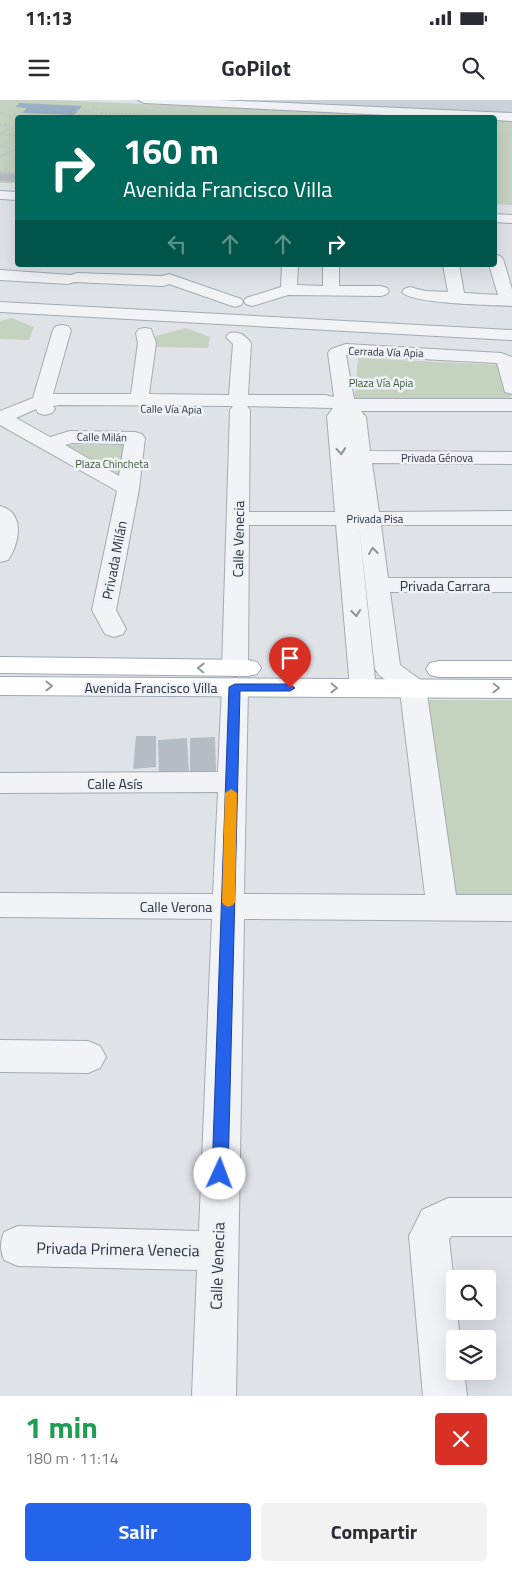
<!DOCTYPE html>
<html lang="es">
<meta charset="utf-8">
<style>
:root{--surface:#fff;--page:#f2f2f3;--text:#2b2b33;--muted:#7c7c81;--accent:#2563eb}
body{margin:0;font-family:"Titillium Web",sans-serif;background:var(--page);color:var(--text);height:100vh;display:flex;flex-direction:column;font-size:19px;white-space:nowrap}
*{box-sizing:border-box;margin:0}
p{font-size:16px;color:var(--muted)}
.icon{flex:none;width:28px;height:28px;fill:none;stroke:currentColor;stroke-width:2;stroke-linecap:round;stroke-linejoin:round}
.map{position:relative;height:1296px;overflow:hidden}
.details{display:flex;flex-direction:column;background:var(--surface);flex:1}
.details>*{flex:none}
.guide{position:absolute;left:15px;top:15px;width:482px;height:152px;border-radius:5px;box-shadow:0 5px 20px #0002;background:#00695c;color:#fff;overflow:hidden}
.tools{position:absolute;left:446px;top:1170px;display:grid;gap:10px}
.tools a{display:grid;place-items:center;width:50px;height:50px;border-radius:5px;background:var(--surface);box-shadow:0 5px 20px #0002;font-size:25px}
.pin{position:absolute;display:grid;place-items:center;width:42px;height:42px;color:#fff;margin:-51px -21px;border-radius:50% 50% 50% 0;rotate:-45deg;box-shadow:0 0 5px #0007}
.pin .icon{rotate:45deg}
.me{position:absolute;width:55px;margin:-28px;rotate:2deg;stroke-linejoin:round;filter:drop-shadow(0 0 4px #0008)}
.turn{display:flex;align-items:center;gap:18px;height:105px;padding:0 25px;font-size:22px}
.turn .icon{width:65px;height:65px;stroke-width:2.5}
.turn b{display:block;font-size:35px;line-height:42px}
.lanes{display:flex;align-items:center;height:48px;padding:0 25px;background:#0003;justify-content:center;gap:25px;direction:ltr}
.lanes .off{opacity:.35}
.round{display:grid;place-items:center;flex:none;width:52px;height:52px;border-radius:5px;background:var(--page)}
.summary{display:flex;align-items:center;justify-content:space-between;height:85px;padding:0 25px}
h1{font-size:30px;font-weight:700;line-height:38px;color:#1e9e55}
.action{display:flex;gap:10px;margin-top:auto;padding:10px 25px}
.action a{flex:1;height:58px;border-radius:5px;background:var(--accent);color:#fff;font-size:20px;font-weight:700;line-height:58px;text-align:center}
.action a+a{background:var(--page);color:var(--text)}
.status{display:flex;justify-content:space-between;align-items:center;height:35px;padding:0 25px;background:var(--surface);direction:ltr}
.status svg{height:14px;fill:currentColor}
header{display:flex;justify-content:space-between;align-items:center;height:65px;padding:0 25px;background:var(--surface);font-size:22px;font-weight:700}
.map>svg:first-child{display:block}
.built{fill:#cdd2da}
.green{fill:#c5d2c0}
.water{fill:#9bb1c7}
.building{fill:#b6bcc4}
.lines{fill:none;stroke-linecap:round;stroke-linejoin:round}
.minor-casing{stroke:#a4aab2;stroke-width:2}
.major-casing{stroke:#9fa7b3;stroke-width:2}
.path{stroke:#bdc1c6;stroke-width:1;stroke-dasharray:2 2;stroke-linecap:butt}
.minor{fill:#f1f3f6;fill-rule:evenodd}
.major{fill:#fff;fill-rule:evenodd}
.oneway{stroke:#8c929a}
.oneway2{stroke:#94989e}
.route{fill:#2563eb;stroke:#184099}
.slow{fill:#f59e0b}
.labels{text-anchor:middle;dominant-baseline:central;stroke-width:5;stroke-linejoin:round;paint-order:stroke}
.far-street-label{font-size:11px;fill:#28313e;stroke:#eef1f5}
.far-park-label{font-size:11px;fill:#3e5a36;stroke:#eef1f5}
.street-label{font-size:14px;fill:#28313e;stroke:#eef1f5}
.near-street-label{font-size:16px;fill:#28313e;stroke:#eef1f5}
</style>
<div class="status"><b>11:13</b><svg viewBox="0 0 49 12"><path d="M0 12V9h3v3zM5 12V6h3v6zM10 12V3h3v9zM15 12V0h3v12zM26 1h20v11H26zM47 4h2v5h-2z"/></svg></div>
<header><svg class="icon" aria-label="menu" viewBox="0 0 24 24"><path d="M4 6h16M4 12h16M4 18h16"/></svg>GoPilot<svg class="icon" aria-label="search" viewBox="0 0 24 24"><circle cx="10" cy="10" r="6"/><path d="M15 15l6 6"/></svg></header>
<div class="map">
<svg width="512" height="1296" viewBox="0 0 512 1296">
<rect width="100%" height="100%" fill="#dfe3e8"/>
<path class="built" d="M 194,0 L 512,0 L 512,13 Z"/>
<path class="green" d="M 0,0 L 53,0 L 447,17 L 18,18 L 17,83 L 0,83 Z
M 495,20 L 512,20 L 512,105 L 495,104 Z
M 12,218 L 34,227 L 29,240 L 0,239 L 0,221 Z
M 186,228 L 210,237 L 208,248 L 154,247 L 156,236 Z
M 358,258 L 503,265 L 512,302 L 354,305 Z
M 63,345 L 135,345 L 126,392 Z
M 419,600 L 512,600 L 512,801 L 451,801 Z"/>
<path class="water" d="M 19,3 L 82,6 L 74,15 L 22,13 L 27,8 L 16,7 Z"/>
<path class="building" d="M 0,73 L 18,74 L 18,82 L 0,81 Z
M 136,636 L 156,636 L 156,667 L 133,669 Z
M 215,637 L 216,672 L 190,673 L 190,638 Z
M 187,638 L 189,675 L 159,676 L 158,640 Z"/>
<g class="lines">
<g class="minor-casing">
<path id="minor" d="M 138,0 L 218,0 L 512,13 L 512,21 L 495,20 L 495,18 L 447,18 L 144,3 Z
M 0,91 L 18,92 L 18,100 L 0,99 Z
M 495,114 L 512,115 L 512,123 L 495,122 Z
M 495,154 L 500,156 L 503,159 L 512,189 L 512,206 C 493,205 411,204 402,192 L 404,189 L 410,187 L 425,191 L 448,192 L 443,165 L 459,165 L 464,193 L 498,195 L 489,165 L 495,165 Z
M 282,165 L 298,165 L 297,185 L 323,186 L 323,165 L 339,165 L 339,186 L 381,186 L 387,188 L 389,191 L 387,194 L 381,196 L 288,195 L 252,206 L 246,204 L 244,201 L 246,198 L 281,187 Z
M 0,170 L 71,175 L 77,173 L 162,176 L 169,174 L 241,199 L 243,202 L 241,205 L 235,207 L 169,184 L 163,186 L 74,182 L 68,184 L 0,180 Z
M 0,202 L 512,230 L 512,240 L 0,212 Z
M 62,225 L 68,226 L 71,230 L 53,294 L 131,294 L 138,243 L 136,233 L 139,229 L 145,228 L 151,229 L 156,243 L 149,294 L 229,295 L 233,244 L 226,237 L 229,233 C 239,231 245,235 251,243 L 248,295 L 325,295 L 334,297 L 328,253 L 331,249 L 346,244 L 501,253 L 512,257 L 512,294 L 505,292 L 497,263 L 346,255 L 354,299 L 512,299 L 512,311 L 361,311 L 366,317 L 370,351 L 512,352 L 512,364 L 372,363 L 379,412 L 512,411 L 512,425 L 381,425 L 388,478 L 512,478 L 512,492 L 390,492 L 400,565 L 422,581 L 426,587 L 456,795 L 512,795 L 512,821 L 244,819 L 236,1296 L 192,1296 L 197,1170 L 18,1166 L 4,1160 C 0,1149 0,1143 4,1132 L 18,1126 L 199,1131 L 212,819 L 0,817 L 0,793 L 213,794 L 218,692 L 0,693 L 0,673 L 218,672 L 222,587 L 226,581 L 235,578 L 244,581 L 248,587 L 244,794 L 425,795 L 400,591 L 379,575 L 375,569 L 359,425 L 376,588 L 372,594 L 363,597 L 354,594 L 350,588 L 336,425 L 249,425 L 248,568 L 244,574 L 235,576 L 226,574 L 222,568 L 230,310 L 233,306 L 59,305 L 53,306 L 55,309 L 52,313 L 45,315 L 38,313 L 36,309 L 16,318 L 50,337 L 70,331 L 135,332 L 142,334 L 145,338 L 139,389 L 116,510 L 126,529 L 123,534 L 114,537 L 105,534 L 92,510 L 117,391 L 0,325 L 0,311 L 33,298 L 53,230 L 56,226 ZM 247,306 L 333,308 L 327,316 L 335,412 L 249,412 L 250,310 ZM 72,343 L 124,344 L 119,376 L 65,345 Z
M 0,406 C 25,412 20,443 8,460 L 0,462 Z
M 0,940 L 88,941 L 100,946 L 106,957 L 100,968 L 88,973 L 0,972 Z
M 448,1098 L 512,1098 L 512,1136 L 452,1136 L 449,1139 L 455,1191 L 455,1211 L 457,1211 L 460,1239 L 455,1239 L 455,1271 L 464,1271 L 467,1296 L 423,1296 L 409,1136 L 422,1110 Z"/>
</g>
<g class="major-casing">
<path id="major" d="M 0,557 L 248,560 L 257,562 L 261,568 L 257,574 L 248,576 L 0,573 Z
M 439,561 L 512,561 L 512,577 L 439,577 L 430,575 L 426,569 L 430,563 Z
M 0,577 L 512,580 L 512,598 L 0,595 Z"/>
</g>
<path class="path" d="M 76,12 L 104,9 L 102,12
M 0,13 L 27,18
M 101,13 L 140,14
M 0,24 L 14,26
M 0,34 L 18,25
M 1,34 L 18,36
M 0,46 L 8,42
M 0,47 L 14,49
M 4,55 L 18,57
M 0,57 L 18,48
M 0,72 L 18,73"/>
<use href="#minor" class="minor"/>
<use href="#major" class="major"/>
</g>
<defs><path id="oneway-chevron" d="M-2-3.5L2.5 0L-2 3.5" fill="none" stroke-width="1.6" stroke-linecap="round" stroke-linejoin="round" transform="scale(1.25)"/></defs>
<g class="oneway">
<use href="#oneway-chevron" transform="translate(341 351) rotate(85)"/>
<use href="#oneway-chevron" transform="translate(373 451) rotate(-97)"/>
<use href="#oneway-chevron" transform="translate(356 513) rotate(84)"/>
</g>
<g class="oneway2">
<use href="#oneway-chevron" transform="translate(201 568) rotate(-179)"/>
<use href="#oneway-chevron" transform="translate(49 586)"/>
<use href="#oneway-chevron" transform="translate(334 588) rotate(1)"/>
<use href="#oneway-chevron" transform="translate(496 588) rotate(1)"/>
</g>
<path class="route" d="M 235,584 L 290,584 L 295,588 L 290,591 L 240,591 L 228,1074 L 226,1080 L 220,1082 L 214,1080 L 212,1074 L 229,587 Z"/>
<path class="slow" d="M 231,689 L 237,693 L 235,802 L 233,805 L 228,807 L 224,805 L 222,802 L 225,693 Z"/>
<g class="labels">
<g class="far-street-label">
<text transform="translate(386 252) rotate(2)">Cerrada Vía Apia</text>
<text transform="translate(171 309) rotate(1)">Calle Vía Apia</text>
<text transform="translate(102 337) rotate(1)">Calle Milán</text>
<text x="437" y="358">Privada Génova</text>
<text x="375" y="419">Privada Pisa</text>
</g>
<g class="far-park-label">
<text x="381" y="283">Plaza Vía Apia</text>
<text x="112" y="364">Plaza Chincheta</text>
</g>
<g class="street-label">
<text transform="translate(238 439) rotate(-89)">Calle Venecia</text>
<text transform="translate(114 460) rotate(-79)">Privada Milán</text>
<text x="445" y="485">Privada Carrara</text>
<text x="151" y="587">Avenida Francisco Villa</text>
<text x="115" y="683">Calle Asís</text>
<text x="176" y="806">Calle Verona</text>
</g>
<g class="near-street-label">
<text transform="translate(118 1149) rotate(1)">Privada Primera Venecia</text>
<text transform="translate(217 1166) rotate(-88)">Calle Venecia</text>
</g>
</g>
</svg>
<div class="tools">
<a><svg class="icon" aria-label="search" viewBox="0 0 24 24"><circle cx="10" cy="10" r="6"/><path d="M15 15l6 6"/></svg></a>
<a><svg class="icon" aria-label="layers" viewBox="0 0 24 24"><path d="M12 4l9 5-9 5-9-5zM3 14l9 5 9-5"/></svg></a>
</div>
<div class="pin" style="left:290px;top:588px;background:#d93025"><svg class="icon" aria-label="arrive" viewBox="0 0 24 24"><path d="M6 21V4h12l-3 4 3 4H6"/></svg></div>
<svg class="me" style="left:220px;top:1074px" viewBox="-20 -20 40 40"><circle r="19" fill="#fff"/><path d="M0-13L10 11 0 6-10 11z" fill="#2563eb"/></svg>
<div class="guide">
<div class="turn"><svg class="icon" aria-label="right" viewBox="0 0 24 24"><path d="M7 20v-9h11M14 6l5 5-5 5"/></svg><div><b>160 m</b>Avenida Francisco Villa</div></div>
<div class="lanes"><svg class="icon off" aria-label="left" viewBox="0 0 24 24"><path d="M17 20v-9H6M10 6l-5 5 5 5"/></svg><svg class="icon off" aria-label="ahead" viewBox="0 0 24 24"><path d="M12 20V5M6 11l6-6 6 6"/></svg><svg class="icon off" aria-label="ahead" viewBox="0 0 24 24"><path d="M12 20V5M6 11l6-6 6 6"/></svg><svg class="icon" aria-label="right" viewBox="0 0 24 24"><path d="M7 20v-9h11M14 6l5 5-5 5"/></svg></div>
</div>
</div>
<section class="details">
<div class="summary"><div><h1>1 min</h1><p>180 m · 11:14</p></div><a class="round" style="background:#d93025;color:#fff"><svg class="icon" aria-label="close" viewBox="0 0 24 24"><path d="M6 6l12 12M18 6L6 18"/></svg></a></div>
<div class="action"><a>Salir</a><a>Compartir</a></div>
</section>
